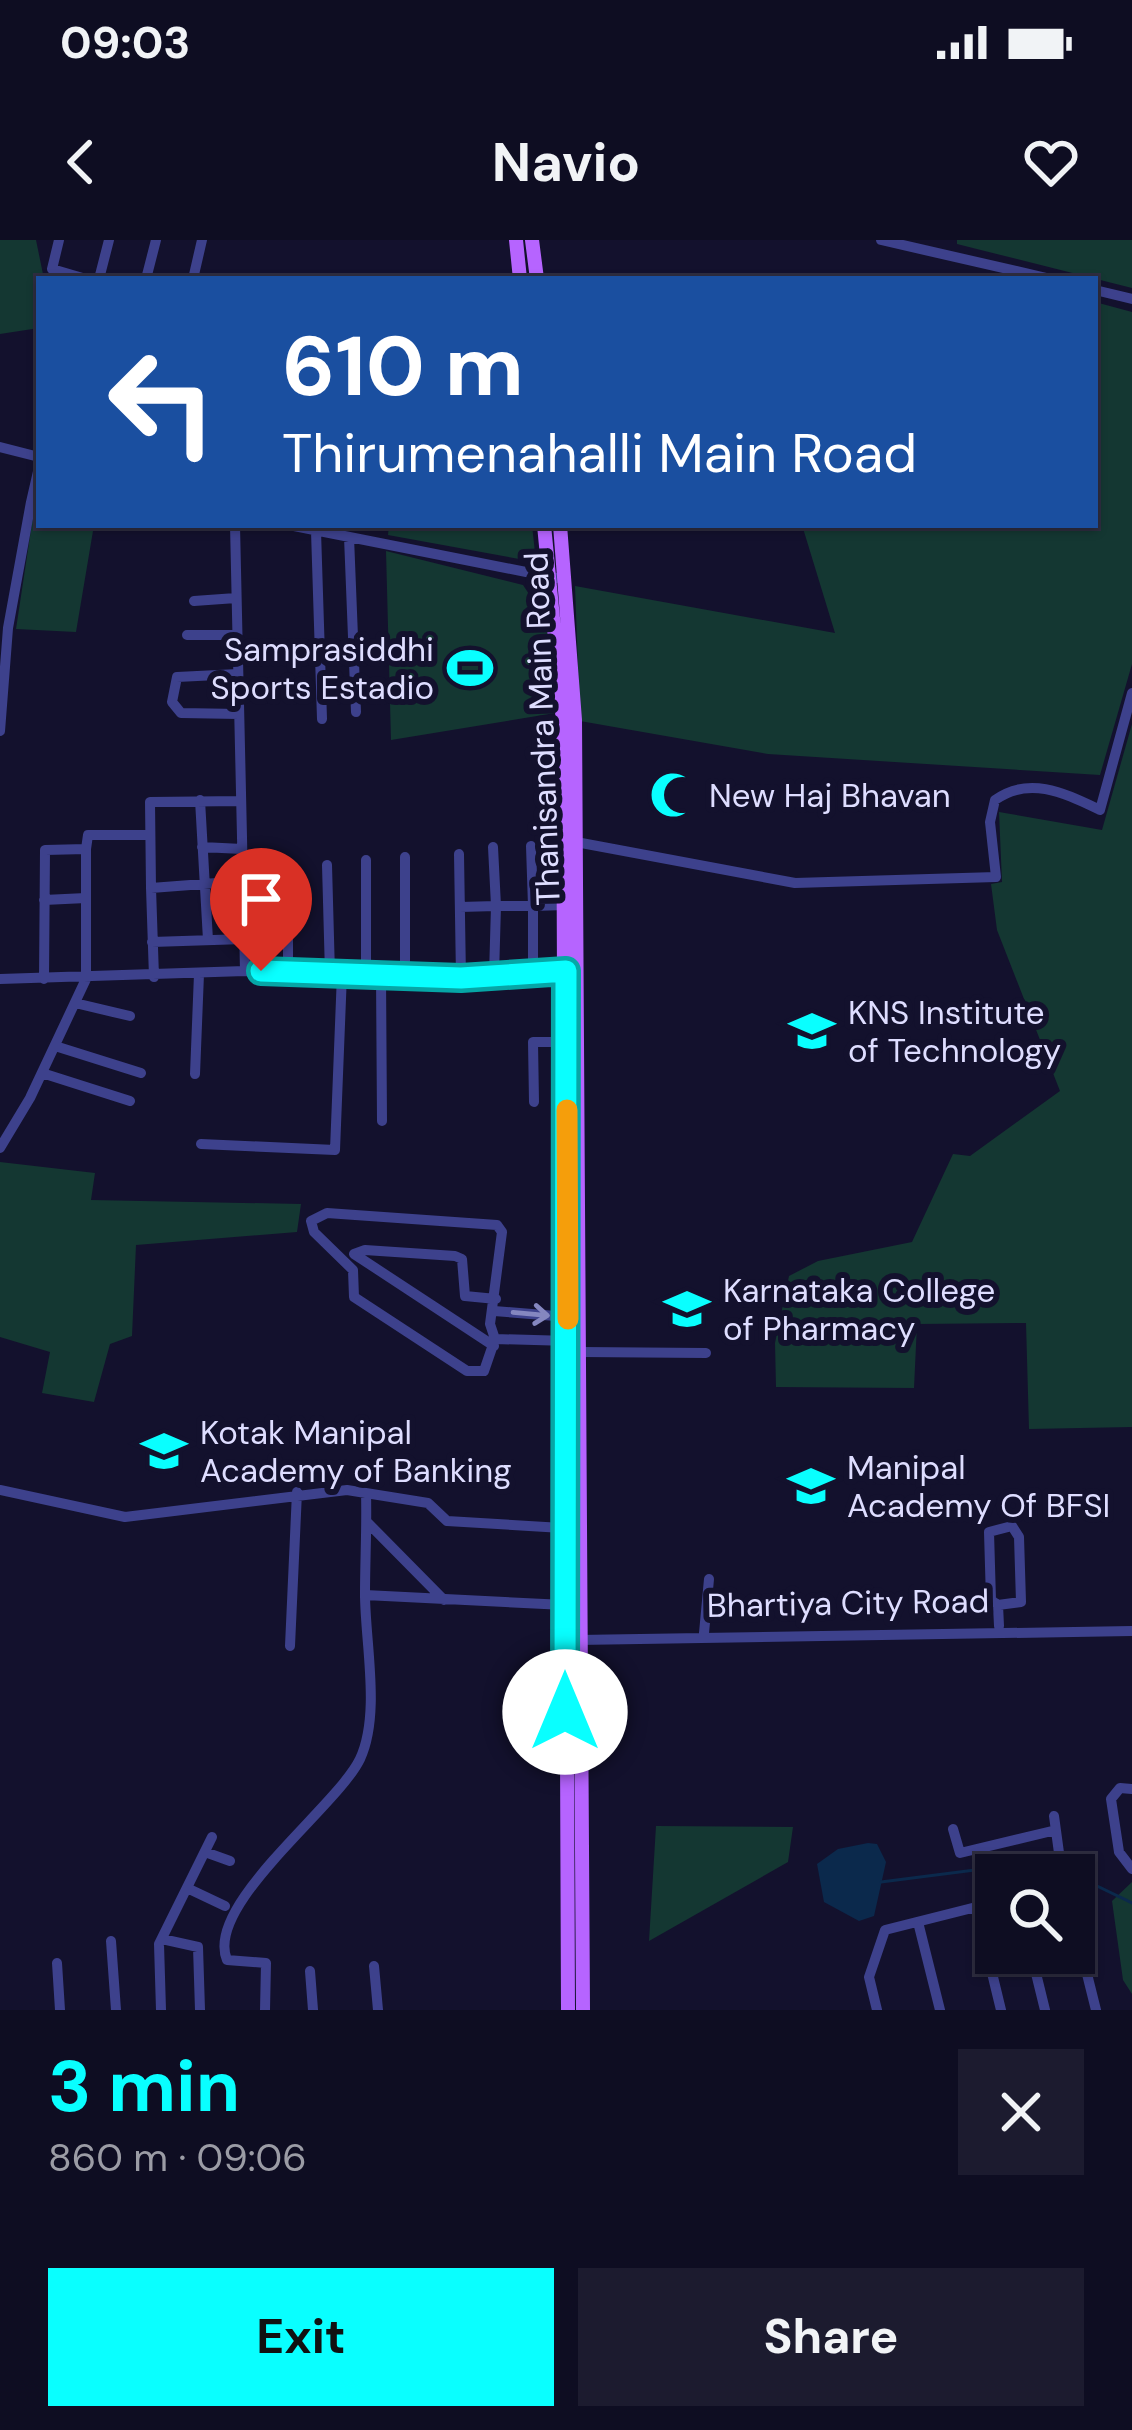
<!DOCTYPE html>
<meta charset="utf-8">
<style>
:root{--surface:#0e0d22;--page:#1c1b2f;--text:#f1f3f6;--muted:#9b9ca5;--line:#2e2d40;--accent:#09ffff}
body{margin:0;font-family:"DM Sans",sans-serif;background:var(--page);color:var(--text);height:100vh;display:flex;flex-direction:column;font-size:45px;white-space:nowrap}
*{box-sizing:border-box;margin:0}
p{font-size:39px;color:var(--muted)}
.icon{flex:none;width:66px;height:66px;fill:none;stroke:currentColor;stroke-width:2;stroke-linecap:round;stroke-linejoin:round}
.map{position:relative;height:1770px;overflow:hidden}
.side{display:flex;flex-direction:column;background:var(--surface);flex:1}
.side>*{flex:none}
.guide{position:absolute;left:36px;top:36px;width:1062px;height:252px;border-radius:0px;box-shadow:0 3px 9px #0004,0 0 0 3px var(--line);background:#1a4fa0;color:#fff;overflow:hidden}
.controls{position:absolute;left:975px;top:1614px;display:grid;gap:24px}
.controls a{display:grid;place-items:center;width:120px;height:120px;border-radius:0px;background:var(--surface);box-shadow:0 3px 9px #0004,0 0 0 3px var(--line);font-size:60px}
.pin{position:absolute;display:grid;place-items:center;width:102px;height:102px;color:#fff;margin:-123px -51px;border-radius:50% 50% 50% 0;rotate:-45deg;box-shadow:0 0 12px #0007}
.pin .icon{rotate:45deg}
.me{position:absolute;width:132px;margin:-66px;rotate:0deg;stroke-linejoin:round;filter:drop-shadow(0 0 9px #0008)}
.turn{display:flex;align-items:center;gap:42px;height:252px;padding:0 48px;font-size:54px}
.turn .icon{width:156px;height:156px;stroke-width:2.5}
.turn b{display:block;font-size:84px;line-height:102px}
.round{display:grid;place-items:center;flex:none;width:126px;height:126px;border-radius:0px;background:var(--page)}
.headline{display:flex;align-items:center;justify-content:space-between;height:204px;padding:0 48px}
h1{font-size:72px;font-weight:700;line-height:90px;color:var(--accent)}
.primary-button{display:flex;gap:24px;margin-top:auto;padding:24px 48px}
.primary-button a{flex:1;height:138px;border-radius:0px;background:var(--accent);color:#111;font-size:48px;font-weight:700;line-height:138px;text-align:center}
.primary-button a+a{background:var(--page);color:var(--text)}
.status{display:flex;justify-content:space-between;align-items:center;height:84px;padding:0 60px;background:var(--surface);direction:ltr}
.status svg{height:33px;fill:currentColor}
header{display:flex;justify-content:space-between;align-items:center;height:156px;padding:0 48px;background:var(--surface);font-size:54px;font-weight:700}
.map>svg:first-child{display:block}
.green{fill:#143732}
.water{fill:#0b294c}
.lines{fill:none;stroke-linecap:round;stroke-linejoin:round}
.stream{stroke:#0b294c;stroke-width:3}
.minor{stroke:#3d418c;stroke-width:10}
.major{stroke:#b664ff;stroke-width:14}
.oneway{stroke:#8587c0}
.route-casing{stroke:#06a6a6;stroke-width:30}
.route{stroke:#09ffff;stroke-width:21}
.slow{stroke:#f59e0b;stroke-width:21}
.labels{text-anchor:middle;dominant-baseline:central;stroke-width:12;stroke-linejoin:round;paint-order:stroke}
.poi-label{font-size:33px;fill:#deddff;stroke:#13112d;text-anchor:start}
.street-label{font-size:33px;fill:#deddff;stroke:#13112d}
</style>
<div class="status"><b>09:03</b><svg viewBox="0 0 49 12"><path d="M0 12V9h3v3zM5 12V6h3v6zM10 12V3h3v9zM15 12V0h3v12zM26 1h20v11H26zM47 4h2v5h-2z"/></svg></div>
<header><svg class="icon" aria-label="back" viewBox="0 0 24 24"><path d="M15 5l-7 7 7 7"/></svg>Navio<svg class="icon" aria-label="heart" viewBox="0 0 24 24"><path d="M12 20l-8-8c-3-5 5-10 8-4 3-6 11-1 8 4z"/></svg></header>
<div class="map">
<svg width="1132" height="1770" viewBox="0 0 1132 1770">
<rect width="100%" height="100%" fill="#13112d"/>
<path class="green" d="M 0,0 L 36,0 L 44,39 L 39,39 L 39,88 L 0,94 Z
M 957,0 L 1132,0 L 1132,48 L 957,4 Z
M 1095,62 L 1132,72 L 1132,424 L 1100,535 L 768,514 L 580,481 L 575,346 L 835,393 L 802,285 L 1095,285 Z
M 34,270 L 39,270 L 39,285 L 94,285 L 76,392 L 16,389 Z
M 389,285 L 532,285 L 536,322 L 388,295 Z
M 386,311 L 523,345 L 548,383 L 555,473 L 391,500 Z
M 1132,484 L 1132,1187 L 1029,1189 L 1026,1083 L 917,1084 L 914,1148 L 776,1147 L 775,1103 L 789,1036 L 818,1021 L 912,1002 L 953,914 L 970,916 L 1060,851 L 997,690 L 991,644 L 1002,642 L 999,572 L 1102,590 Z
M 0,922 L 95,933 L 91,960 L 301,964 L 297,992 L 136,1005 L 132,1096 L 110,1104 L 94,1162 L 42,1153 L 50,1112 L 0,1097 Z
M 656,1586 L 793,1587 L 788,1622 L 649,1701 Z
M 1132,1642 L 1132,1754 L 1123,1740 L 1112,1661 Z"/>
<path class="water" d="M 868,1603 L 877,1604 L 886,1622 L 874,1676 L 859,1681 L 824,1662 L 817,1624 L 838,1609 Z"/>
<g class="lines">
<path class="stream" d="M 1064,1630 L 1132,1663
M 881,1642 L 1038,1622 L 1055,1627"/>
<path class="minor" d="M 59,0 L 52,29 L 86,39
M 881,0 L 1051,39
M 99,39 L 109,0
M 146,39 L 156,0
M 193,39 L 202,0
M 1095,50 L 1132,59
M 0,207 L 39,217
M 39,227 L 31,262 L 39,263
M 289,285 L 556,338
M 316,291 L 322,479
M 349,297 L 356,472
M 194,361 L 236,358
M 187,395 L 237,395
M 238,434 L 177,437 L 172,462 L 181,473 L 239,474
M 0,491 L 8,388 L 31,262
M 200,560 L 208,700
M 241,561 L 150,562 L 151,648 L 243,641
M 576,602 L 795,643 L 996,637 L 990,582 L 995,560 C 1030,535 1066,554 1100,570 L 1132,453
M 531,606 L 533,666 L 565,665
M 202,607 L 242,609
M 86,609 L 88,595 L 150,595
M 459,614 L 461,738
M 405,617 L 405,736
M 366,620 L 366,735
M 327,625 L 330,734
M 151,648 L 154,737
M 44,660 L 86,658
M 460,667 L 496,666 L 493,607
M 152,702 L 244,699
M 245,731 L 461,738 L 568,731
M 288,732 L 288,634
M 381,735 L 382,881
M 494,735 L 496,666 L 533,666 L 533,733
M 0,739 L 245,731 L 235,285
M 75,763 L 130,776
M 55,806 L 141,833
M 42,833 L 130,861
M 195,834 L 199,734
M 534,862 L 533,802 L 566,802
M 201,904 L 335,910 L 342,734
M 0,908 L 30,858 L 86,739 L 86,609 L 45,610 L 44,739
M 327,973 L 497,985 L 502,992 L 490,1084 L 495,1099 L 484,1131 L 467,1131 L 354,1057 L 353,1030 L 314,992 L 311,981 Z
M 494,1071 L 568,1077
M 495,1099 L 569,1101
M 494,1106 L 354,1014 L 365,1010 L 455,1016 L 462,1019 L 465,1056 L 496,1059
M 581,1112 L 706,1113
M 0,1250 L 125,1277 L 347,1250 L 428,1263 L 447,1281 L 579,1289
M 367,1282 L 444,1360
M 365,1355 L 565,1365
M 998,1365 L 1021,1362 L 1019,1297 L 1012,1286 L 989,1292 L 991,1360 L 998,1365 L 999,1386
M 704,1393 L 709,1339
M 578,1400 L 1132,1391
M 290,1406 L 297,1252
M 1132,1549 L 1120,1548 L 1111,1559 L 1119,1612 L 1132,1629
M 1054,1576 L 1062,1635
M 953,1589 L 960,1613 L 1052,1591
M 205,1612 L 230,1621
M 187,1648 L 225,1666
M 976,1667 L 1001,1770
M 918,1682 L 940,1770
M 1074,1682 L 1096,1770
M 162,1699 L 198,1707 L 200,1770
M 111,1701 L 116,1770
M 1031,1713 L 1045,1770
M 57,1723 L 60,1770
M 374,1726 L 378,1770
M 310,1731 L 313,1770
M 161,1770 L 159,1704 L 212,1597
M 265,1770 L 266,1723 L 227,1720 C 204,1665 337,1567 360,1519 C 381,1474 365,1402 365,1354 C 365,1320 367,1287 366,1253
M 877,1770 L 869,1737 L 885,1690 L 996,1662"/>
<path class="major" d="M 516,0 L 520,39
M 532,0 L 537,39
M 544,285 L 563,482 L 568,1770
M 560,285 L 575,480 L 583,1770"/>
</g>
<defs><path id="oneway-shaft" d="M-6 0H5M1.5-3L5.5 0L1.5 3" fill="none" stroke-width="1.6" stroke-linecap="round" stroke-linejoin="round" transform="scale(3)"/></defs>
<use class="oneway" href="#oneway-shaft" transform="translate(531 1074) rotate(5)"/>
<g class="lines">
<g class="route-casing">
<path id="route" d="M 261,731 L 461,738 L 566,731 L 565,1472"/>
</g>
<use href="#route" class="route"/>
<path class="slow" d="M 567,870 L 568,1079"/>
</g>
<defs>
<g id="stadium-bare" transform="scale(3.6)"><path d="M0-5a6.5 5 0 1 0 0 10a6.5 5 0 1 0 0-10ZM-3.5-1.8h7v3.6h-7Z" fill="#09ffff" stroke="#13112d" stroke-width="2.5" paint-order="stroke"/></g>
<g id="mosque-bare" transform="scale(3.6)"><path d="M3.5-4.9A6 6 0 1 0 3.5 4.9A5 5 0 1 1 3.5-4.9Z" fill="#09ffff" stroke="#13112d" stroke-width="2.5" paint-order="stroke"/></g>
<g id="university-bare" transform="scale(3.6)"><path d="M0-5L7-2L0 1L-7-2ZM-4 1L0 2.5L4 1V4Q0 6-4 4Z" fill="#09ffff" stroke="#13112d" stroke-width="2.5" paint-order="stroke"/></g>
</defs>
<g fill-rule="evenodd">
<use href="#stadium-bare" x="470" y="428"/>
<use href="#mosque-bare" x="673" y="555"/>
<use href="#university-bare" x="812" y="791"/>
<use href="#university-bare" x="687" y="1069"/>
<use href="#university-bare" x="164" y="1211"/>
<use href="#university-bare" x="811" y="1246"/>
</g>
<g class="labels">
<g class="poi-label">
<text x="434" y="409" text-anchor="end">Samprasiddhi<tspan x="434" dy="38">Sports Estadio</tspan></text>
<text x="709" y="555">New Haj Bhavan</text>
<text x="848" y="772">KNS Institute<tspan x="848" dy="38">of Technology</tspan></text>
<text x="723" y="1050">Karnataka College<tspan x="723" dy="38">of Pharmacy</tspan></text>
<text x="200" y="1192">Kotak Manipal<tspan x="200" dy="38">Academy of Banking</tspan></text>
<text x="847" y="1227">Manipal<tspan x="847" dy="38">Academy Of BFSI</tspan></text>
</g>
<g class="street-label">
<text transform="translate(542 489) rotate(-92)">Thanisandra Main Road</text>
<text transform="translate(848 1363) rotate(-1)">Bhartiya City Road</text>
</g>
</g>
</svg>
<div class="controls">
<a><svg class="icon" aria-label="search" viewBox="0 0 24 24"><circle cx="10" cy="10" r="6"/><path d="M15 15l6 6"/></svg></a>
</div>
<div class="pin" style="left:261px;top:731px;background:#d93025"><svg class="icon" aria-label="arrive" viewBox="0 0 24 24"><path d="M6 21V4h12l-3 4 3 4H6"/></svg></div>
<svg class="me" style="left:565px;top:1472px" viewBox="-20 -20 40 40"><circle r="19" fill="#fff"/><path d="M0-13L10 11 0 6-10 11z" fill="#09ffff"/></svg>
<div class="guide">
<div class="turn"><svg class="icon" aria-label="left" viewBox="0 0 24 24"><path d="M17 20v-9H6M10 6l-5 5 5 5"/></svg><div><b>610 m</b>Thirumenahalli Main Road</div></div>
</div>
</div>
<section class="side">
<div class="headline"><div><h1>3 min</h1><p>860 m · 09:06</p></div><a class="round"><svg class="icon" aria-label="close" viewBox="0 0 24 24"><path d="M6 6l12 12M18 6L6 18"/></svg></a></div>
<div class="primary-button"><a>Exit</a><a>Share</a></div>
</section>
